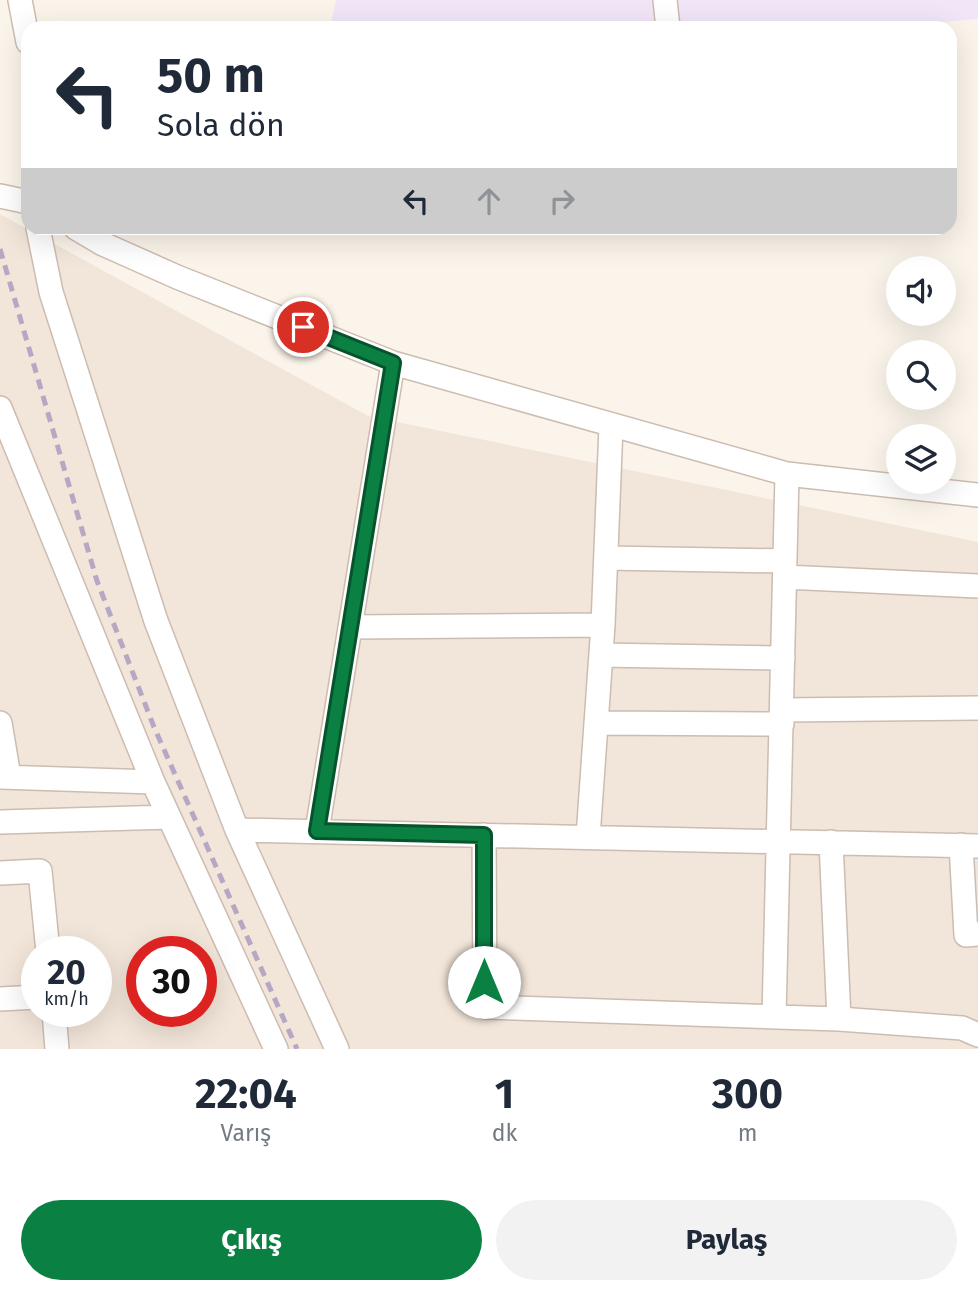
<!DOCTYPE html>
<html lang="tr">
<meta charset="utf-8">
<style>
:root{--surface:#fff;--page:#f2f2f3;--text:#1f2937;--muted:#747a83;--accent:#0b8043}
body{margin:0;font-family:"Fira Sans",sans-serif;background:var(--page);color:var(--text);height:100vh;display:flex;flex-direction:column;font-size:26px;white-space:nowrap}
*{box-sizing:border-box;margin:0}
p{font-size:23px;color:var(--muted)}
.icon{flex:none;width:38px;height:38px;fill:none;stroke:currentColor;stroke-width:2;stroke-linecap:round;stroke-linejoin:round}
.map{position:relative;height:1049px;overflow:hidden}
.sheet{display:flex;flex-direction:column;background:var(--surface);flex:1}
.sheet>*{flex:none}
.guide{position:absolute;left:21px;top:21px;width:936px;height:214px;border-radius:21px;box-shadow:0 7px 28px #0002;background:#fff;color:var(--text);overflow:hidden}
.fabs{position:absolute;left:886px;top:256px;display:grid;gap:14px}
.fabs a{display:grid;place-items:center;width:70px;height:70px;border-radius:50%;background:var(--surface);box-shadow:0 7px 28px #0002;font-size:35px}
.speed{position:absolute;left:21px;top:936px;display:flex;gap:14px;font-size:35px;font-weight:700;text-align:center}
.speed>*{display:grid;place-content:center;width:91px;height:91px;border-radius:50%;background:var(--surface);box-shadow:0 7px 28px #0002;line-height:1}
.speed small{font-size:18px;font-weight:400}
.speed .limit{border:10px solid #d22;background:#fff;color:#111}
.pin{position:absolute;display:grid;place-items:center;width:60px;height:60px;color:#fff;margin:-30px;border:4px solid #fff;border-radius:50%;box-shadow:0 2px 7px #0007}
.me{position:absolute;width:77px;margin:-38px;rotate:0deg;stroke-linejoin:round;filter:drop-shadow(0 0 5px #0008)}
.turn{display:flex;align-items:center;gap:24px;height:147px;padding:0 21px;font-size:32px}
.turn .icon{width:91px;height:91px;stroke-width:2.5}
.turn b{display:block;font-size:49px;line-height:60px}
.lanes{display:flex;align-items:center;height:66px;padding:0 21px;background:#0003;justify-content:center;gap:35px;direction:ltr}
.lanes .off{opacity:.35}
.eta{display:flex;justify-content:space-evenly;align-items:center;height:119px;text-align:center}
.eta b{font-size:42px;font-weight:700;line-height:49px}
.primary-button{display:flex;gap:14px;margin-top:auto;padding:14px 21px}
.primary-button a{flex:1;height:80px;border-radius:42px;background:var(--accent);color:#fff;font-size:28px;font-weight:700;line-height:80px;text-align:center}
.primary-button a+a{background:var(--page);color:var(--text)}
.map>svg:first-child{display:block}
.residential{fill:#f2e5d9;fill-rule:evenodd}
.education{fill:#f1e6f8}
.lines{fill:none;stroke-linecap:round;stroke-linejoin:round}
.minor-casing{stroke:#cdbcb0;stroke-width:26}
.minor{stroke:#fff;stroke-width:23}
.rail{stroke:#b6a8c5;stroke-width:5;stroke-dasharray:10 7;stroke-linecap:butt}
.route-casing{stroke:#07532c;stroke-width:18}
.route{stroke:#0b8043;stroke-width:12}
</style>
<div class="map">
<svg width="978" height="1049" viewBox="0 0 978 1049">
<rect width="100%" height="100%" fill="#fbf4ea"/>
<path class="residential" d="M 0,214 L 368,416 L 978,542 L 978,1049 L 0,1049 ZM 37,952 L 96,952 L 96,1012 L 37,1012 ZM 142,952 L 201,952 L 201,1012 L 142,1012 Z"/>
<path class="education" d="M 336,0 L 978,0 L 978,19 L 873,28 L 330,28 Z"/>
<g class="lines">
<g class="minor-casing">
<path id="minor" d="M 20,0 L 28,42
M 665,0 L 668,28
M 0,196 L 28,202
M 38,228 L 51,292 L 156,621 L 237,830 L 337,1049
M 76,228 L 103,244 L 177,277 L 393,363 L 787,474 L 978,495
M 0,408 L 153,782 L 276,1049
M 606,558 L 785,561
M 785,577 L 978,586
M 351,627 L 603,625 L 611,426
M 601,655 L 783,658
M 783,710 L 978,708
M 0,723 L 9,777
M 596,723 L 782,724
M 0,777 L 153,782
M 0,822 L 169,817
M 237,830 L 978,846
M 317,831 L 393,363
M 484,835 L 485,1007 L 839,1019 L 962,1028 L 978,1035
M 588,837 L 603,625
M 831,842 L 839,1019
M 961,845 L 966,935 L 978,934
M 0,873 L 40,871 L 48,952
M 0,999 L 37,997
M 54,1012 L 57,1049
M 774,1017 L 787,474"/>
</g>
<use href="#minor" class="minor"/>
<path class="rail" d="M 0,249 L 97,581 L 154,727 L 297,1049"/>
</g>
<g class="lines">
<g class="route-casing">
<path id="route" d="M 303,327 L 393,363 L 317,831 L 484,835 L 484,982"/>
</g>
<use href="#route" class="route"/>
</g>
</svg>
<div class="fabs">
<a><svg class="icon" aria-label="sound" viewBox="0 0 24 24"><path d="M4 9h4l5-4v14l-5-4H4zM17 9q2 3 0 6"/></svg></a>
<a><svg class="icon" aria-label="search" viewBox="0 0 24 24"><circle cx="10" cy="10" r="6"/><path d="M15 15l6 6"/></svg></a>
<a><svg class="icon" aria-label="layers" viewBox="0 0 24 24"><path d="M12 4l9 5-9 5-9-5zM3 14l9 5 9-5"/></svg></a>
</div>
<div class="speed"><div>20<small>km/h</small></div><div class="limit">30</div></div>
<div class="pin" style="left:303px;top:327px;background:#d93025"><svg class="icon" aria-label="arrive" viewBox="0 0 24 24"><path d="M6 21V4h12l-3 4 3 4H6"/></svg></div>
<svg class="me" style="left:484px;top:982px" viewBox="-20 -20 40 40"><circle r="19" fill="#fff"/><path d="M0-13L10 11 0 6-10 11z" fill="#0b8043"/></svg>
<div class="guide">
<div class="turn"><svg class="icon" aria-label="left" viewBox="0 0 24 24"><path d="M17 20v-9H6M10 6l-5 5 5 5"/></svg><div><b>50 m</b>Sola dön</div></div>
<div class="lanes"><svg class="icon" aria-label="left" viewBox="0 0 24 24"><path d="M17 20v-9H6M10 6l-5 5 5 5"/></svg><svg class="icon off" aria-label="ahead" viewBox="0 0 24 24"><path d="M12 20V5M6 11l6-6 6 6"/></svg><svg class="icon off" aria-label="right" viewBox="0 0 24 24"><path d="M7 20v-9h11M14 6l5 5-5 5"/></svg></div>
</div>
</div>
<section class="sheet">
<div class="eta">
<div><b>22:04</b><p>Varış</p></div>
<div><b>1</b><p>dk</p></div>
<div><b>300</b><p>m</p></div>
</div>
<div class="primary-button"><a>Çıkış</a><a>Paylaş</a></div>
</section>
